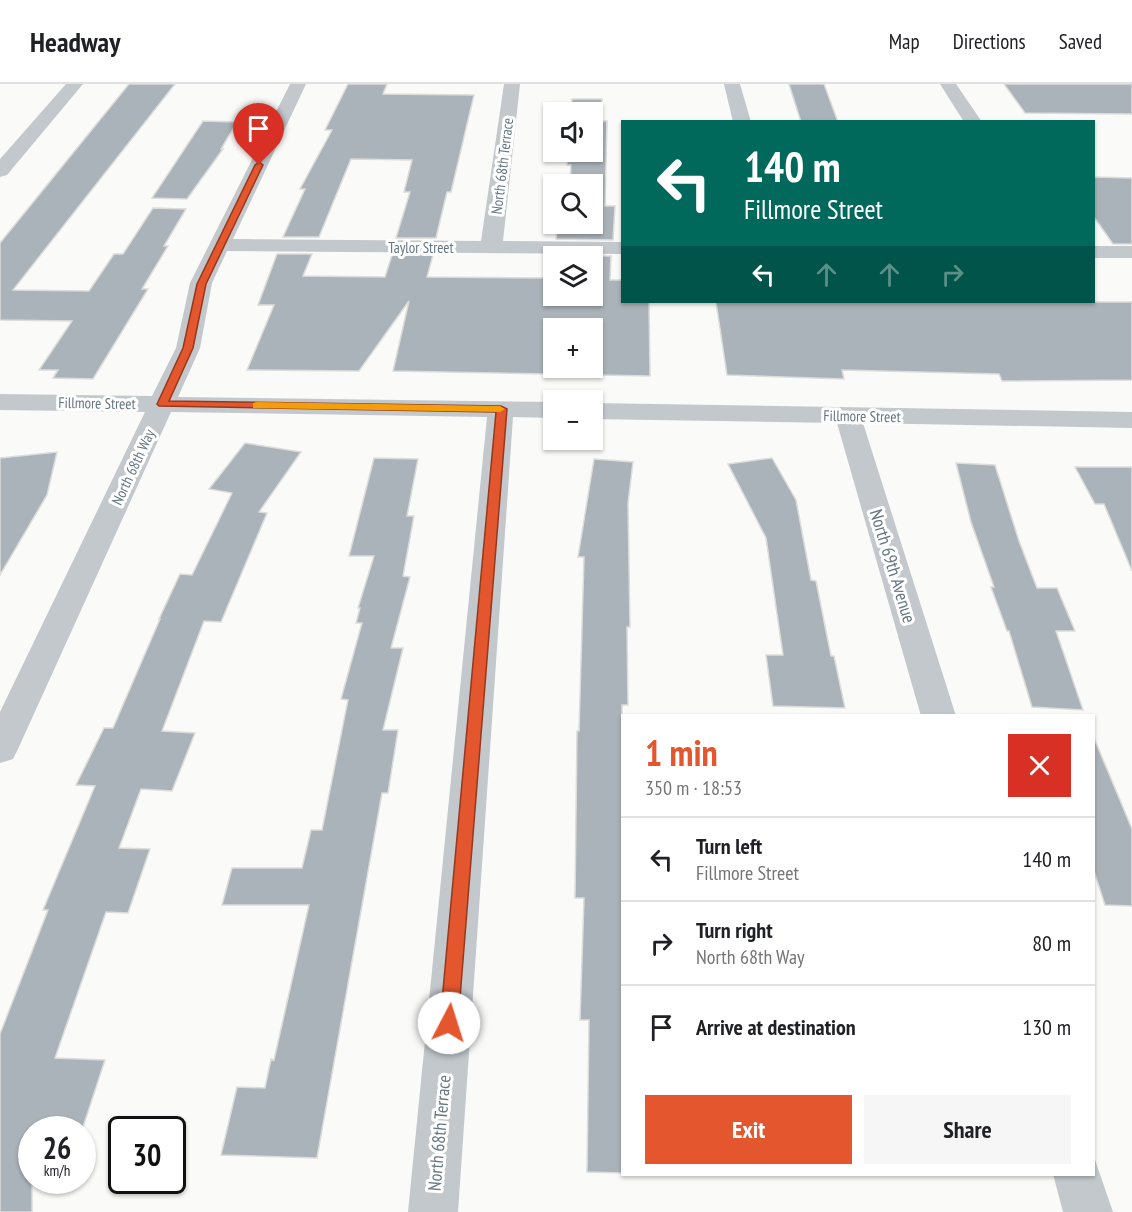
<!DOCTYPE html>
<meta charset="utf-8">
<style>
:root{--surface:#fff;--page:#f6f6f6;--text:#202124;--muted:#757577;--line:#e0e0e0;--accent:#e4572e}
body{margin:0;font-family:"PT Sans Narrow",sans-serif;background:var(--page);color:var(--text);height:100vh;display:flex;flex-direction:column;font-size:22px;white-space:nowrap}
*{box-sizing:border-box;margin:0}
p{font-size:20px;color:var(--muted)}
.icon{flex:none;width:33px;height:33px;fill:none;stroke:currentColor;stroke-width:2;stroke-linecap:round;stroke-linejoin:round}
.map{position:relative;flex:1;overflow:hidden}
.drawer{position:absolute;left:621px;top:630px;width:474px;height:462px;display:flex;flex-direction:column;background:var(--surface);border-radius:0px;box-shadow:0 2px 4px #0004}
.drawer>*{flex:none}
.hud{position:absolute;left:621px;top:36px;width:474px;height:183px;border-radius:0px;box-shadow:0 2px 4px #0004;background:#00695c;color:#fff;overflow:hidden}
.controls{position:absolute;left:543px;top:18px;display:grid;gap:12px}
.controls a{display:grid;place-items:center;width:60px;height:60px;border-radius:0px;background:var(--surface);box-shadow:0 2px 4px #0004;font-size:30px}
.speed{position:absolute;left:18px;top:1032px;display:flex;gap:12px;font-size:30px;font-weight:700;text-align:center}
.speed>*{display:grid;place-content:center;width:78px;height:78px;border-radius:50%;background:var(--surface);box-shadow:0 2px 4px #0004;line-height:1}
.speed small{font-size:15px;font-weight:400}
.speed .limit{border:3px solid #111;border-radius:9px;background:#fff;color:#111}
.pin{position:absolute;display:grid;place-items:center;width:51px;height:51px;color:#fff;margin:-62px -26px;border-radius:50% 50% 50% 0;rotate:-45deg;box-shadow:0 0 6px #0007}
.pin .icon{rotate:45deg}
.me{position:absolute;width:66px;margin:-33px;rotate:5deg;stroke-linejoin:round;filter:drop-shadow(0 0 4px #0008)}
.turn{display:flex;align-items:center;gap:21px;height:126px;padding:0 24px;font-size:27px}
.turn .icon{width:78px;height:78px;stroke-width:2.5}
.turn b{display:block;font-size:42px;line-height:51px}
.lanes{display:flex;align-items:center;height:57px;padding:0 24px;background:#0003;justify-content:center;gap:30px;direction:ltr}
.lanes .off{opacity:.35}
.round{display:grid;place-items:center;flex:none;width:63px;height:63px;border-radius:0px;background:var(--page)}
.headline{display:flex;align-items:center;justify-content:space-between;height:102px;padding:0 24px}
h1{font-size:36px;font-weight:800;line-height:45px;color:var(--accent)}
.button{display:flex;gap:12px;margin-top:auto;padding:12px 24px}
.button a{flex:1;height:69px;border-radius:0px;background:var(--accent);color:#fff;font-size:24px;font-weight:800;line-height:69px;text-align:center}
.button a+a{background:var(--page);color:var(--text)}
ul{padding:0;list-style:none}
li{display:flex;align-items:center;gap:18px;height:84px;padding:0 24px;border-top:2px solid var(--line)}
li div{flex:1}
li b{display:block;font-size:22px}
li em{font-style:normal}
header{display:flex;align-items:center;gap:36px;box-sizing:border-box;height:84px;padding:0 30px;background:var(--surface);border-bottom:2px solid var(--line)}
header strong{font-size:28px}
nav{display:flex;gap:33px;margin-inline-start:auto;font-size:21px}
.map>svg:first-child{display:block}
.building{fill:#aab3b9;stroke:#dcdcda;stroke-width:1.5;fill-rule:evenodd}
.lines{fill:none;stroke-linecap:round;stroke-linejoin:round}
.minor{fill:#c3c8cc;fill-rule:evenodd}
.route{fill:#e4572e;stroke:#94391e;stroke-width:1.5}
.slow{fill:#f59e0b}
.labels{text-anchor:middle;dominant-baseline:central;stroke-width:6;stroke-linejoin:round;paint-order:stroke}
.far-street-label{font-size:15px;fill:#657683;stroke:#fff}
.street-label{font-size:18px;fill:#657683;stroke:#fff}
</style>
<header>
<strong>Headway</strong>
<nav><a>Map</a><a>Directions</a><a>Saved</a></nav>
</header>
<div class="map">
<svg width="1132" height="1128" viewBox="0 0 1132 1128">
<rect width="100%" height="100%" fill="#fafaf8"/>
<path class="building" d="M 129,0 L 175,0 L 13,206 L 89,207 L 114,170 L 123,170 L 153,124 L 186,125 L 164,162 L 168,162 L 142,205 L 148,205 L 93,295 L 53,294 L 58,286 L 39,286 L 72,237 L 0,236 L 0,159 Z
M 348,0 L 387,0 L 383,10 L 474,11 L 451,108 L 447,108 L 436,154 L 396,154 L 410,108 L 404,108 L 412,76 L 351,75 L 319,153 L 283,153 L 305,105 L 300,105 L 332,46 L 325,46 Z
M 789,0 L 824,0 L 838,38 L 801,38 Z
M 1004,0 L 1132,0 L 1132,30 L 1025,29 Z
M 572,15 L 602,15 L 602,37 L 607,37 L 605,122 L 615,122 L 613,156 L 556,155 L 558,140 L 592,140 L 592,100 L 570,100 L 571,81 L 567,81 L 568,68 L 592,68 L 592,28 L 571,28 Z
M 203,37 L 237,38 L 221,65 L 223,65 L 187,115 L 152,114 Z
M 1094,93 L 1132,94 L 1132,160 L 1113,160 L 1094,133 Z
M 277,170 L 312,170 L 303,192 L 385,193 L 392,171 L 433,171 L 427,193 L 550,194 L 553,172 L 611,172 L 610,196 L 622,196 L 622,218 L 649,218 L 650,292 L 393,287 L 409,217 L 359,287 L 247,286 L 274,221 L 258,221 ZM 554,172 L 592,172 L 592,212 L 554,212 ZM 554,244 L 592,244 L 592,284 L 554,284 Z
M 716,218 L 1132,218 L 1132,296 L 1002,297 L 999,290 L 842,286 L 844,295 L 727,291 Z
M 245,359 L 301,368 L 259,428 L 267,429 L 221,538 L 204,537 L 162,647 L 195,649 L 172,707 L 141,705 L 119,764 L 150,765 L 128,829 L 106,828 L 55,974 L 105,976 L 82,1046 L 32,1046 L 32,1128 L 0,1128 L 0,950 L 48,826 L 43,826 L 95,702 L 76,701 L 104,644 L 113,644 L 160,535 L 159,535 L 180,490 L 192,491 L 232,409 L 209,405 Z
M 57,368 L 47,411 L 0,491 L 0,374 Z
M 374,374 L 418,375 L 407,432 L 414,432 L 403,492 L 410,493 L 391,564 L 403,564 L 383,646 L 398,646 L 388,709 L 382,709 L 317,1074 L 221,1071 L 237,1003 L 265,1004 L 271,975 L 274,976 L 309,821 L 222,821 L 232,784 L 302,784 L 311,746 L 322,746 L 348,616 L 341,615 L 362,539 L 356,539 L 360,524 L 358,524 L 374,472 L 349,472 Z
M 772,374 L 796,416 L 811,496 L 816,497 L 831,572 L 834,572 L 845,624 L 773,622 L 766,571 L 783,571 L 766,454 L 728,380 Z
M 594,375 L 633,378 L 628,419 L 630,543 L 627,543 L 628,621 L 622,621 L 622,1089 L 587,1088 L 589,936 L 580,936 L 584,814 L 575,814 L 577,647 L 579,647 L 584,473 L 578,473 Z
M 956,379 L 995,381 L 1019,457 L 1037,504 L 1057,504 L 1075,547 L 1056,547 L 1083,626 L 1032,623 L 1009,547 L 1007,547 L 991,503 L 994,503 L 971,438 Z
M 1075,383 L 1132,383 L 1132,487 L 1104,420 L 1095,420 Z
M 1094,654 L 1132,745 L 1132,822 L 1105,821 L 1094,787 Z"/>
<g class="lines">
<path class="minor" d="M 66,0 L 83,0 L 7,91 L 0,93 L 0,75 Z
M 290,0 L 306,0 L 233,155 L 481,157 L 504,0 L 520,0 L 503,157 L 622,158 L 622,170 L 227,167 L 212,199 L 200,264 L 178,313 L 554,318 L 554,334 L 513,333 L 458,1128 L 408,1128 L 487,333 L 171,328 L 18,665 L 13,675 L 0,679 L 0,628 L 145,328 L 0,326 L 0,310 L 152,312 L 176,264 L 190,199 Z
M 724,0 L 740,0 L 751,38 L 733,38 Z
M 940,0 L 956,0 L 982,38 L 964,38 Z
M 1094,162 L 1132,162 L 1132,174 L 1094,174 Z
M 592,319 L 1132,328 L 1132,344 L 863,339 L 956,632 L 921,632 L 837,339 L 592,335 Z
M 1094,1073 L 1113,1128 L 1063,1128 L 1053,1090 L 1094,1090 Z"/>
</g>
<path class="route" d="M 259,78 L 263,81 L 206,200 L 193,264 L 169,317 L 501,322 L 507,325 L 458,939 L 455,945 L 449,948 L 442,945 L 440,939 L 496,328 L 159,322 L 157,320 L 183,264 L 197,200 L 255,81 Z"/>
<path class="slow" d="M 257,318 L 500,322 L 505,325 L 500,328 L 253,324 L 253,319 Z"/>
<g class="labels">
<g class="far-street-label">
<text transform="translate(502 82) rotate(-83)">North 68th Terrace</text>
<text x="421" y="163">Taylor Street</text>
<text transform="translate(97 319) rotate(1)">Fillmore Street</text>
<text transform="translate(862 332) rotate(1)">Fillmore Street</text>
<text transform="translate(133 383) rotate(-65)">North 68th Way</text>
</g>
<g class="street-label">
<text transform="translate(893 482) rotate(73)">North 69th Avenue</text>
<text transform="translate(439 1049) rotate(-85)">North 68th Terrace</text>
</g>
</g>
</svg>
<div class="controls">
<a><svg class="icon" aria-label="sound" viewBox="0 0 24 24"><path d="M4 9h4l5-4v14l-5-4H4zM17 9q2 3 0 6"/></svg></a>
<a><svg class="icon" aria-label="search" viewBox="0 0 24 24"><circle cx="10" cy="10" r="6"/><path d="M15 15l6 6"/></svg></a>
<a><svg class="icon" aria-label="layers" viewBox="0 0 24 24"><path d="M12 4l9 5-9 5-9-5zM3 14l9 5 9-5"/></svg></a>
<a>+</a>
<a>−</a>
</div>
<div class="speed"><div>26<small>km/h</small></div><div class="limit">30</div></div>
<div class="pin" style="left:259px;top:81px;background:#d93025"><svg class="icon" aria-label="arrive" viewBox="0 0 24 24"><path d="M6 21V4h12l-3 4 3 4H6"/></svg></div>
<svg class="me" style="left:449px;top:939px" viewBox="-20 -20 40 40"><circle r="19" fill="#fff"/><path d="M0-13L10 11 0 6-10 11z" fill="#e4572e"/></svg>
<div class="hud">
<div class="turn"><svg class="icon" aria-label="left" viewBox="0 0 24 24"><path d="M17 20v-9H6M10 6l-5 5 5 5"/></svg><div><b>140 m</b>Fillmore Street</div></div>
<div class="lanes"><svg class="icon" aria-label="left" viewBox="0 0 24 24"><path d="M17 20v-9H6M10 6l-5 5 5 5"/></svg><svg class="icon off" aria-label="ahead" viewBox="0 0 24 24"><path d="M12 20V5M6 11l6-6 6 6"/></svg><svg class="icon off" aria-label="ahead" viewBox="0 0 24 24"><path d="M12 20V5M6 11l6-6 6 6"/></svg><svg class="icon off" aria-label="right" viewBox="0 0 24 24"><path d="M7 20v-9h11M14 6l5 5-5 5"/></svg></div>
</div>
<section class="drawer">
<div class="headline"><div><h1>1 min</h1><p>350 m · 18:53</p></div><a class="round" style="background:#d93025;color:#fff"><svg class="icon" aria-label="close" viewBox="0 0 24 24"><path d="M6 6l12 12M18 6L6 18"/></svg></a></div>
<ul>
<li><svg class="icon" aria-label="left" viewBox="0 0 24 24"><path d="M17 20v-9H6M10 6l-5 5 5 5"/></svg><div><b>Turn left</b><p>Fillmore Street</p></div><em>140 m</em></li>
<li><svg class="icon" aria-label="right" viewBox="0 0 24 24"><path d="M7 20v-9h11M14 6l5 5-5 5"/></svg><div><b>Turn right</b><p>North 68th Way</p></div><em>80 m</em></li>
<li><svg class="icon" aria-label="arrive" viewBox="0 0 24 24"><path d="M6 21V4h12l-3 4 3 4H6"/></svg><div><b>Arrive at destination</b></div><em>130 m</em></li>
</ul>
<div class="button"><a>Exit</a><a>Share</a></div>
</section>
</div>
